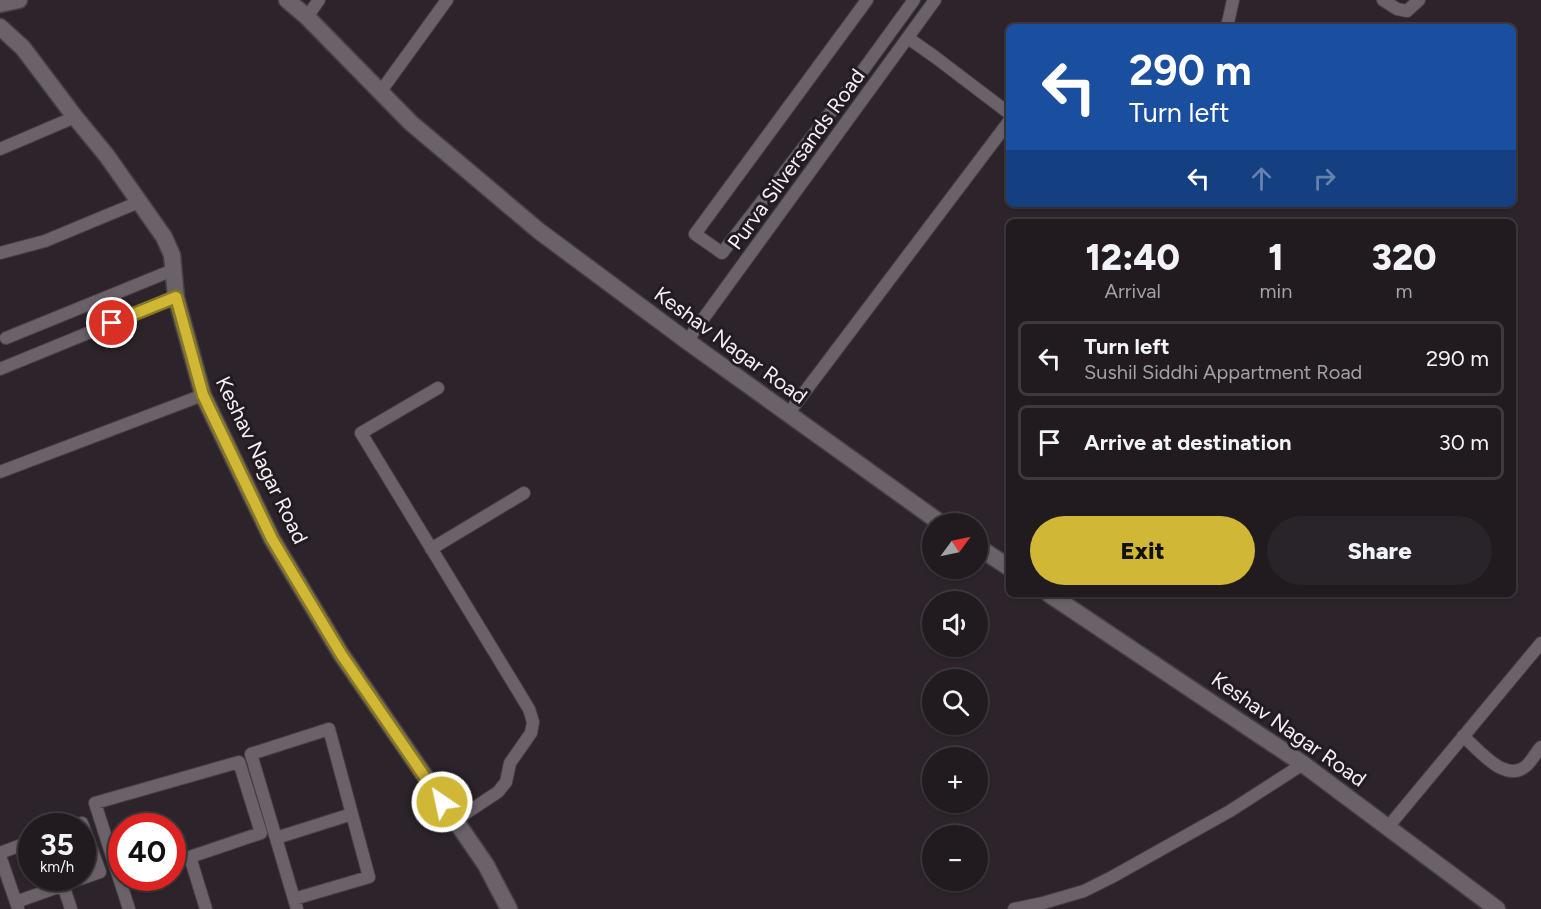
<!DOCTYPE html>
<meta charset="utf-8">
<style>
:root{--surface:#211b20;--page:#292429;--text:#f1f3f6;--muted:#a2a1a5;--line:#3e393e;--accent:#d1b736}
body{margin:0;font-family:Figtree,sans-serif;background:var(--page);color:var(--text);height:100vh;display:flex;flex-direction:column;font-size:22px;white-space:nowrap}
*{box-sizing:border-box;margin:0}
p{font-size:20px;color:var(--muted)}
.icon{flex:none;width:33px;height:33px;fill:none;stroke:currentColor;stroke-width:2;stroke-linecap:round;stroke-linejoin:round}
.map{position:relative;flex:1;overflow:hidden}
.details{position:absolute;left:1006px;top:219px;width:510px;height:378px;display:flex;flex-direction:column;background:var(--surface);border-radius:9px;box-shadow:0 2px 4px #0004,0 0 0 2px var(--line)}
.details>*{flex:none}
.top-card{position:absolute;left:1006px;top:24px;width:510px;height:183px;border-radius:9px;box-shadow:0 2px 4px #0004,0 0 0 2px var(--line);background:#1a4fa0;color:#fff;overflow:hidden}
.needle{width:39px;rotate:57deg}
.fabs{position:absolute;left:922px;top:513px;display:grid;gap:12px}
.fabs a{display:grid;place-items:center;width:66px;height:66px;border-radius:50%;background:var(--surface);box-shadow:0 2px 4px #0004,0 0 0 2px var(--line);font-size:30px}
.speed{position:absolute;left:18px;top:813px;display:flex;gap:12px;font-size:30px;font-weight:700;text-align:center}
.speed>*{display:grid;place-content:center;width:78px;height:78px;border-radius:50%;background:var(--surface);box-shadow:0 2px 4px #0004,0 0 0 2px var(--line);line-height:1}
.speed small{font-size:15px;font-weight:400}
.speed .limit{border:9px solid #d22;background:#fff;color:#111}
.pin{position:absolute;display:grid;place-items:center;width:51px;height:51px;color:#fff;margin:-26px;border:3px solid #fff;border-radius:50%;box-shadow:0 2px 6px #0007}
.me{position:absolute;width:66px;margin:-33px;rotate:326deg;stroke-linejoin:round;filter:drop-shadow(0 0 4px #0008)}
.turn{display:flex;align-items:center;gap:21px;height:126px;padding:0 24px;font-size:27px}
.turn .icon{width:78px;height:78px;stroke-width:2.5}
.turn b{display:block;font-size:42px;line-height:51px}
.lanes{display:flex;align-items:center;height:57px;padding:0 24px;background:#0003;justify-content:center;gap:30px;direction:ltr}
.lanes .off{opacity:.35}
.eta{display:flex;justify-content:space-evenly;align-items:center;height:102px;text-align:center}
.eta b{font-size:36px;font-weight:800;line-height:42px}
.primary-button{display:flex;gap:12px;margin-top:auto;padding:12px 24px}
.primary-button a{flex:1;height:69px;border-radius:36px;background:var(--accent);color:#111;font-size:24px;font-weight:800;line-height:69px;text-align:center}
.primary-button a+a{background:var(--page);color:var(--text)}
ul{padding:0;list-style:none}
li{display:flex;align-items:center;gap:18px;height:75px;margin:0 12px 9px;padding:0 12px;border:3px solid var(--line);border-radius:9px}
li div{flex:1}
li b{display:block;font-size:22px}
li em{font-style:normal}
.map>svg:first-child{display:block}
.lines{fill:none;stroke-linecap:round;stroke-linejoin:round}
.street-casing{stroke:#454044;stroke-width:14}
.secondary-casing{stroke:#454044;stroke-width:19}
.street{stroke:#6b6269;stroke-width:12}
.secondary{stroke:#6b6269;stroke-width:16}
.route-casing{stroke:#887723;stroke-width:15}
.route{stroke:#d1b736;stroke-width:10}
.labels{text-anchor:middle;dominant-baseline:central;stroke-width:6;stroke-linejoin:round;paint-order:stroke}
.street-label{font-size:21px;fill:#f4eff3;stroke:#221b21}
</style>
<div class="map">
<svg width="1541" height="909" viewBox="0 0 1541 909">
<rect width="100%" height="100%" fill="#2c242a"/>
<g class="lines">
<g class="street-casing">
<path id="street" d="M 867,0 L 695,234 L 722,253 L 858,77 L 914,0
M 1383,0 L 1397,9 L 1407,11 L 1419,0
M 307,17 L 319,0
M 1227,27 L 1233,0
M 908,38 L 935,57 L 1010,114
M 381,91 L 447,0
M 0,149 L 75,117
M 0,253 L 45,241 L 139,202
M 6,338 L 173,270
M 687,341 L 935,0
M 0,369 L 176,297
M 438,388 L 361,433 L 529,709 L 533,722 L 531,733 L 510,763 L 506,782 L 498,792 L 454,821
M 788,414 L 1010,120
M 0,472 L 203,395
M 431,549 L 524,493
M 1463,736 C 1478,749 1505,784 1526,766 C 1532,761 1536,752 1541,747
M 1388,827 L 1541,643
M 276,838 L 352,814
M 0,853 L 32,841
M 0,856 L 18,908
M 172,862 L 190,857
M 63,885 L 71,909
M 294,899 L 369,877 L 329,729 L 251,754 L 297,909
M 16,902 L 100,872 L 82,823 L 73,826
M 129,909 L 95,803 L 239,762 L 261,833 L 190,857 L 206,909
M 1014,909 L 1043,903 L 1084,891 L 1112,877 L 1230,811 L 1303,764"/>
</g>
<g class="secondary-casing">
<path id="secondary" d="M 287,0 L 307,17 L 411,123 L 539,231 L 687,341 L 942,524
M 0,4 L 19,0
M 0,27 L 23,48 L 75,117 L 107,156 L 164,237 L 172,255 L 176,297 L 203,395 L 272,539 L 341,654 L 486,865 L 509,909
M 978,547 L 1010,568
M 1049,594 L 1303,764 L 1497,909"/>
</g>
<use href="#street" class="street"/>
<use href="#secondary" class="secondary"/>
</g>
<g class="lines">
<g class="route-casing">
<path id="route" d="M 112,323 L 176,297 L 203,395 L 272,539 L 341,654 L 442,802"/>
</g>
<use href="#route" class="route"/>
</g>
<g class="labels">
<g class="street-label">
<text transform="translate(796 159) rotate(-54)">Purva Silversands Road</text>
<text transform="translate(731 345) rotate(36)">Keshav Nagar Road</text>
<text transform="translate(262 460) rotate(64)">Keshav Nagar Road</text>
<text transform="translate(1289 729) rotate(35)">Keshav Nagar Road</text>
</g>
</g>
</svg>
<div class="fabs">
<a><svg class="needle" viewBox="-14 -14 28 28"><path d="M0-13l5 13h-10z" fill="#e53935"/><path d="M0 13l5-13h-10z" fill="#a2a1a5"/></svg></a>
<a><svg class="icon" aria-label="sound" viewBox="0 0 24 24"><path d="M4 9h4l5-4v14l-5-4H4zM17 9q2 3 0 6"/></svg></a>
<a><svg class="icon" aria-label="search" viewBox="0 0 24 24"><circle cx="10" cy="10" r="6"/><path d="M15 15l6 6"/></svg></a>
<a>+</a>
<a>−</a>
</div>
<div class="speed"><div>35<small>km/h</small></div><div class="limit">40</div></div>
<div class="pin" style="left:112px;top:323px;background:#d93025"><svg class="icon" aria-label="arrive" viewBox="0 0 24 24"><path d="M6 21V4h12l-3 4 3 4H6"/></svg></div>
<svg class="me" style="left:442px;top:802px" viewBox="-20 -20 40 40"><circle r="17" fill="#d1b736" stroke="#fff" stroke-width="3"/><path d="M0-11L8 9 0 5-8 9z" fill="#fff"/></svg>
<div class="top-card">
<div class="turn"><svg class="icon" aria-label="left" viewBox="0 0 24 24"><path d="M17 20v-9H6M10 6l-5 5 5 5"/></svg><div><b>290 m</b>Turn left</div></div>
<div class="lanes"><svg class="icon" aria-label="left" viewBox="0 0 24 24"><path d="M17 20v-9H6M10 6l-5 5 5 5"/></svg><svg class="icon off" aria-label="ahead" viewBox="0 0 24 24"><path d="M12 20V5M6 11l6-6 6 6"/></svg><svg class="icon off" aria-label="right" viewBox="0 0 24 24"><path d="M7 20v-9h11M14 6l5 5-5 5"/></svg></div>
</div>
<section class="details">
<div class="eta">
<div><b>12:40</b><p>Arrival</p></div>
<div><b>1</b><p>min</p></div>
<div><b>320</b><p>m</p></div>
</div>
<ul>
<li><svg class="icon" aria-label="left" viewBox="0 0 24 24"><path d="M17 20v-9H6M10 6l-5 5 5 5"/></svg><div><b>Turn left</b><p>Sushil Siddhi Appartment Road</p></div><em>290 m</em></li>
<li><svg class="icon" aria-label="arrive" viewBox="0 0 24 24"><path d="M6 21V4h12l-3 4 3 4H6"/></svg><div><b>Arrive at destination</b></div><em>30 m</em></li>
</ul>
<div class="primary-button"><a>Exit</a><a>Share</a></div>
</section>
</div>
